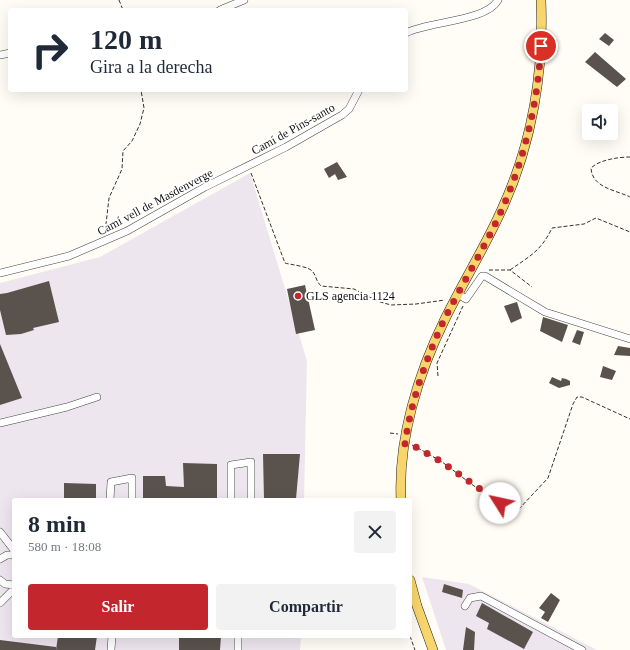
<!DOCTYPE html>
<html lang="es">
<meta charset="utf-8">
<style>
:root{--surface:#fff;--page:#f2f2f3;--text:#1f2937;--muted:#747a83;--accent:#c4262e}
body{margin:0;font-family:"Times New Roman",serif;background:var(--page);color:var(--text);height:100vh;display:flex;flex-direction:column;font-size:15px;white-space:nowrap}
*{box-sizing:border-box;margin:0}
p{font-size:13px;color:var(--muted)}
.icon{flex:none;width:22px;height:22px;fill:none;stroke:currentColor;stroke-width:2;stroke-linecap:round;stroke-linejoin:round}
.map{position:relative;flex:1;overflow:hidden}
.sheet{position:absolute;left:12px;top:498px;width:400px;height:140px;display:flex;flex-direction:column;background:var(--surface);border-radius:4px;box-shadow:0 4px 16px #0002}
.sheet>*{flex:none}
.hud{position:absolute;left:8px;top:8px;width:400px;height:84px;border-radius:4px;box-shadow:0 4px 16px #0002;background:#fff;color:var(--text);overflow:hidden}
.tools{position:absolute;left:582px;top:104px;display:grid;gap:8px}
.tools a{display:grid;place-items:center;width:36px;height:36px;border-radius:4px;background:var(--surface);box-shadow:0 4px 16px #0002;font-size:20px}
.pin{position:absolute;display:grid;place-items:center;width:34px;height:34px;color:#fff;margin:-17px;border:2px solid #fff;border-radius:50%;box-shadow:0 1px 4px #0007}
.me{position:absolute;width:44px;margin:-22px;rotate:305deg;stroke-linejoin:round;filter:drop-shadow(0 0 3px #0008)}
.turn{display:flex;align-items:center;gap:14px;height:84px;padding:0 16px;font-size:18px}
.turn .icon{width:52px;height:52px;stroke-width:2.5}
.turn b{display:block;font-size:28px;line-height:34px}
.round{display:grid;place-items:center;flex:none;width:42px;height:42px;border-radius:4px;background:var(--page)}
.summary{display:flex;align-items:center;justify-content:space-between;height:68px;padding:0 16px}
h1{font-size:24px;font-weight:700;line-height:30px}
.primary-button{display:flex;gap:8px;margin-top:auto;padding:8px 16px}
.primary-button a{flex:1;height:46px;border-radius:4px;background:var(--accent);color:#fff;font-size:16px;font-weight:700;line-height:46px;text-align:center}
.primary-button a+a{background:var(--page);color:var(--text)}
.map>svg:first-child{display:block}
.industrial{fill:#eee6ef}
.building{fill:#5a524d}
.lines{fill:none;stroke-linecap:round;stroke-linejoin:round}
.minor-casing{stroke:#444;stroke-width:8}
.major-casing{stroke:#222;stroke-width:10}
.path{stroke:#333;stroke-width:1;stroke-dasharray:4 2;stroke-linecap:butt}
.minor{stroke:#fff;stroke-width:7}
.major{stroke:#f9d66b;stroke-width:9}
.route{stroke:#c4262e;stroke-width:7;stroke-dasharray:0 12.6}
.poi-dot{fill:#c4262e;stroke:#fff;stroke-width:1.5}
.labels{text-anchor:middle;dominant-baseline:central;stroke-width:4;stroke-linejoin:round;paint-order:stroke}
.street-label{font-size:12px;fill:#111;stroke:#fff}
.poi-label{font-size:12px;fill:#111;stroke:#fff;text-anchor:start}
</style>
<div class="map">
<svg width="630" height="650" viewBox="0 0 630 650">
<rect width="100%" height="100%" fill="#fffdf5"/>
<path class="industrial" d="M 250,173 L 307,361 L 304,500 L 14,500 L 14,636 L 301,636 L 300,650 L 0,650 L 0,283 L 100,257 Z
M 422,577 L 469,584 L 597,650 L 446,650 Z"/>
<path class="building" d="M 605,33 L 614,40 L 609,46 L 599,39 Z
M 595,52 L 626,79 L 617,87 L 585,62 Z
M 337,162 L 347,177 L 338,180 L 335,174 L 329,178 L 324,169 Z
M 49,281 L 59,322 L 33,328 L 34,330 L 21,334 L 6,335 L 0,310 L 0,294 L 7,293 Z
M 305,285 L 315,330 L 296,334 L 287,289 Z
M 517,302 L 522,318 L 511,323 L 504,306 Z
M 543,317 L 568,325 L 562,342 L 540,331 Z
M 577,330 L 584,332 L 580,345 L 572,342 Z
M 0,344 L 22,398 L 0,405 Z
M 618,346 L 630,348 L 630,356 L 614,355 Z
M 603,366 L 616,371 L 612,380 L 600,377 Z
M 552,377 L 561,381 L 562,378 L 566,379 L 570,381 L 570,385 L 559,388 L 549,383 Z
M 263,454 L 300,454 L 296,499 L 264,499 Z
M 183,463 L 217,464 L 217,500 L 143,500 L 143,476 L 165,476 L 166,486 L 184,487 Z
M 64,483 L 96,484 L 96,500 L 64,500 Z
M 444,584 L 463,590 L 462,598 L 442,592 Z
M 551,593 L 560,600 L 548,622 L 541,618 L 545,612 L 539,608 Z
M 482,603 L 533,632 L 524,649 L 487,629 L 489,623 L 476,616 Z
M 466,627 L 475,632 L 474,650 L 463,650 Z
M 58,636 L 97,636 L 95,650 L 56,650 Z
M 179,636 L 221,636 L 220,650 L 179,650 Z
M 0,640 L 56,647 L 56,650 L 0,650 Z"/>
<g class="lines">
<g class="minor-casing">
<path id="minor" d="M 220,10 L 244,0
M 406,33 C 428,21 486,22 498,0
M 0,55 L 10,53
M 0,273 L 69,256 L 127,231 L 205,187 L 286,147 L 342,115 L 349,109 L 359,90
M 458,294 L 466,299 L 482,276 L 485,276 L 545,312 L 630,339
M 0,423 L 67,407 L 97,397
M 110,500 L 111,482 L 132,478 L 132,500
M 231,500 L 231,465 L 251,462 L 251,500
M 0,532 L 14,550
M 0,559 L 7,555 L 14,555
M 0,580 L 5,584 L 14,585
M 0,603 L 14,589
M 465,606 L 470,598 L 481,596 L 582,650
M 111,650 L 112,636
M 238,650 L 238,636"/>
</g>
<g class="major-casing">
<path id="major" d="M 401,500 C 398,439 418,374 445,319 C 463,282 485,247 502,209 C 532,144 544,71 541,0
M 410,580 L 417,606 L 433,650"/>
</g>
<path class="path" d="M 119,0 L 123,10
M 630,157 C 618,157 599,160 591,168 C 592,188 616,190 630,197
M 251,173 L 285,263 C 291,265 309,266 313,272 C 316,276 316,281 321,286 L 354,289 L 377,301 L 391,305 L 416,304 L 445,300
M 110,230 L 106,224 L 109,198 L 122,169 L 123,151 L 132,141 L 140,124 L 144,108 L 141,90
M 489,270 L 510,270 L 532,287
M 510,270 C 530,256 541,251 552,228 L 584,224 L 596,218 L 630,232
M 438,376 L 437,363 L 463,306
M 390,433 L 398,434
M 412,445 C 422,450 432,456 442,462 C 458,473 500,509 518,510 L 548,478 L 573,404 L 577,397 L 582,397 L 630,419
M 410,636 L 415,650"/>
<use href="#minor" class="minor"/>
<use href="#major" class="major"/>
</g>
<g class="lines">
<path class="route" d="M 500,503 L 440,461 L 409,443 L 405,444 C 411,401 426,359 444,320 C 463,282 486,246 503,207 C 525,156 538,102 541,46"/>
</g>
<circle class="poi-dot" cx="298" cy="296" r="4"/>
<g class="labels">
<g class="street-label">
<text transform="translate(293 129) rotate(-29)">Camí de Pins-santo</text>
<text transform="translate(155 202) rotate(-28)">Camí vell de Masdenverge</text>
</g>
<g class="poi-label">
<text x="306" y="296">GLS agencia 1124</text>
</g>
</g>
</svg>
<div class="tools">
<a><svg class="icon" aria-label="sound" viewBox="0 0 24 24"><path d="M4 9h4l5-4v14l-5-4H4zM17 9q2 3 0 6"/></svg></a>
</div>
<div class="pin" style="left:541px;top:46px;background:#d93025"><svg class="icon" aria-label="arrive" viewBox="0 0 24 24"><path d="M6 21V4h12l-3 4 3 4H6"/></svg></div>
<svg class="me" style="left:500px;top:503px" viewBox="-20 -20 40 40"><circle r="19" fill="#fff"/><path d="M0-13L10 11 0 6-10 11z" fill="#c4262e"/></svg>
<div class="hud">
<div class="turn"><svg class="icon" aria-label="right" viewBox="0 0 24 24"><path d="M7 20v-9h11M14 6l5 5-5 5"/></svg><div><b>120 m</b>Gira a la derecha</div></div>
</div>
<section class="sheet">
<div class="summary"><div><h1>8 min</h1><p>580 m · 18:08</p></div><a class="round"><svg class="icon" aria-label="close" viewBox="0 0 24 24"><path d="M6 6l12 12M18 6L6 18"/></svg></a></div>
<div class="primary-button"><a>Salir</a><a>Compartir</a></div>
</section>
</div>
